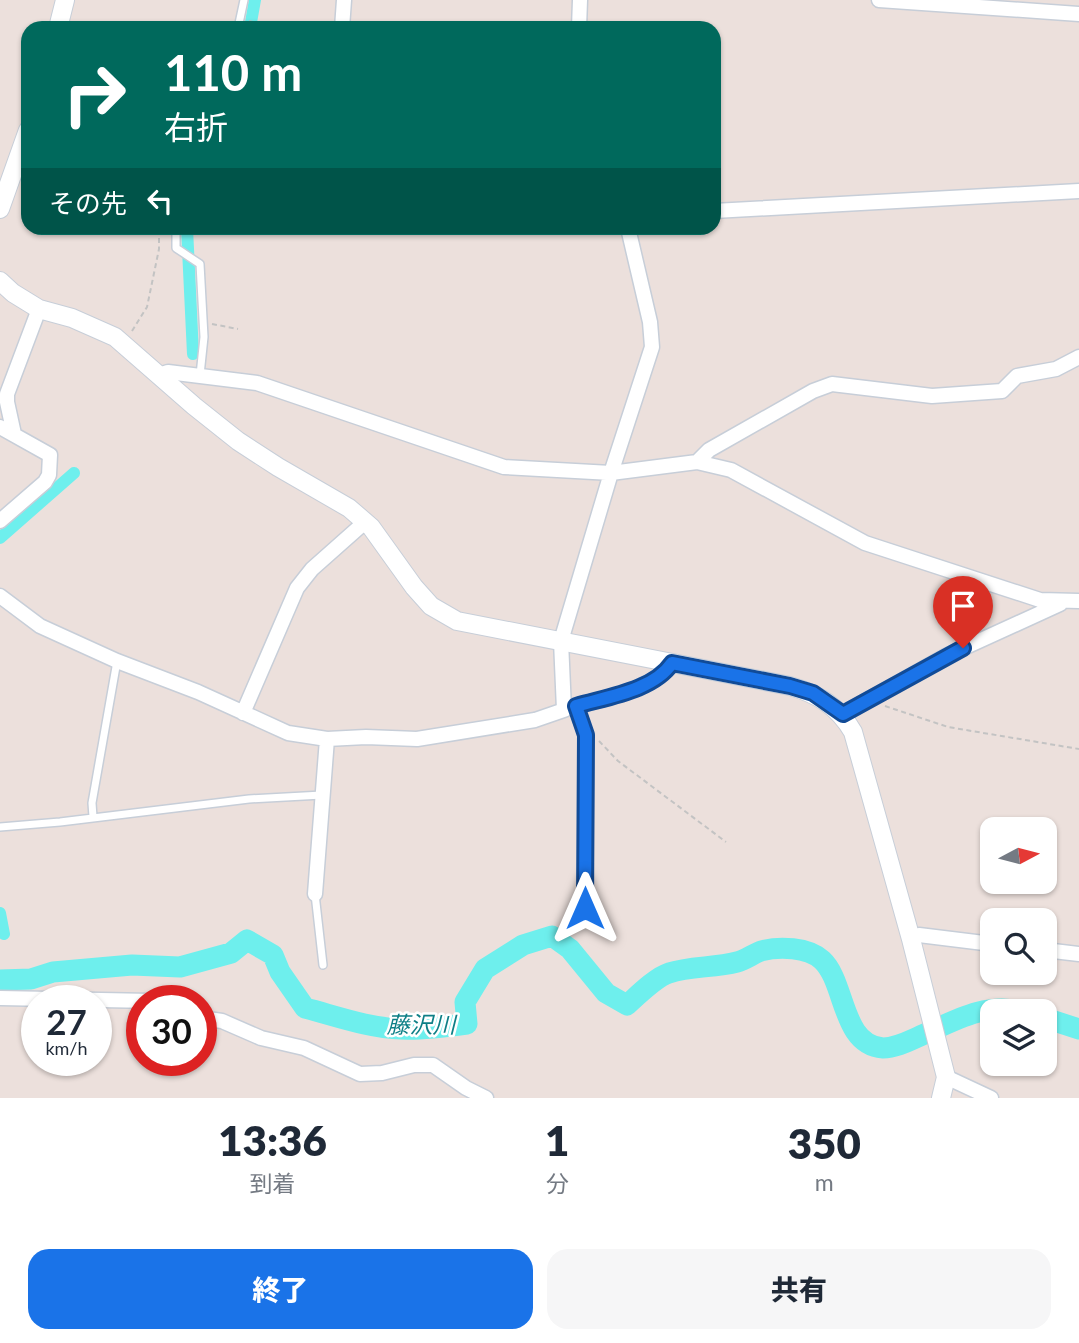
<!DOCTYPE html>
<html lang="ja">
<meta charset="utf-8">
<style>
:root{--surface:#fff;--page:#f6f6f7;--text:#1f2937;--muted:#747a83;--accent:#1a73e8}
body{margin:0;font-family:Lato,"Noto Sans JP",sans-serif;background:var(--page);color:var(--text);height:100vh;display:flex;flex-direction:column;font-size:26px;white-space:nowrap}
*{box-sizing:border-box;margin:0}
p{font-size:23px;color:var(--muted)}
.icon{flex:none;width:38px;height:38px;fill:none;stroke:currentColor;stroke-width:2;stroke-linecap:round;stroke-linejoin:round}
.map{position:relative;height:1098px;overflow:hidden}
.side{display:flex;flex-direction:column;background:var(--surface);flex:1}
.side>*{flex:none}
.guide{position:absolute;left:21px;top:21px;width:700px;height:214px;border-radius:21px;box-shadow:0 2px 5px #0004;background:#00695c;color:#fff;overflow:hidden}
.needle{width:46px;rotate:83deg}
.controls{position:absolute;left:980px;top:817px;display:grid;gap:14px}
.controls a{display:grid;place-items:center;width:77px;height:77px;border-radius:14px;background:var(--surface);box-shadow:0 2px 5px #0004;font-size:35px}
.speed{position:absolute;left:21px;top:985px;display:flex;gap:14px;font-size:35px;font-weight:700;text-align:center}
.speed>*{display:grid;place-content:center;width:91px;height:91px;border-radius:50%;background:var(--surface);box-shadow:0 2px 5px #0004;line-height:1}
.speed small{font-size:18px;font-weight:400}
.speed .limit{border:10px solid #d22;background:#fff;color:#111}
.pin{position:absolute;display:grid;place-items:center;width:60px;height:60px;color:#fff;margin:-72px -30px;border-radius:50% 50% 50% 0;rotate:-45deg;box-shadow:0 0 7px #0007}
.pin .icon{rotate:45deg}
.me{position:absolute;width:77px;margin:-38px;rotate:0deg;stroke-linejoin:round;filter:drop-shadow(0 0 5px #0008)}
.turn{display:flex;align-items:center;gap:24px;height:147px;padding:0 28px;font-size:32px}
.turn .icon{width:91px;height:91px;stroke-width:2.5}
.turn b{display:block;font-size:49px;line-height:60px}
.then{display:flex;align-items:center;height:66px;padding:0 28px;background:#0003;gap:14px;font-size:26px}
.eta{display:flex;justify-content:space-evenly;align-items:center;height:119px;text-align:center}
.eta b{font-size:42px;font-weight:800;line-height:49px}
.button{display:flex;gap:14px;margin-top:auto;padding:14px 28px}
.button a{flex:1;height:80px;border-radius:21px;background:var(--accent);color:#fff;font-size:28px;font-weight:800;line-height:80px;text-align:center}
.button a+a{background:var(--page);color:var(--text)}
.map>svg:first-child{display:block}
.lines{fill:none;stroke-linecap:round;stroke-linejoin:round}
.canal{stroke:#6eefed;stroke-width:12}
.river{stroke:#6eefed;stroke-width:21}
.service-casing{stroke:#c7ced8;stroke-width:10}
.minor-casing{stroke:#c7ced8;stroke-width:17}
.tertiary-casing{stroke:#c7ced8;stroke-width:20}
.path{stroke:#c3c3c3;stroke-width:2;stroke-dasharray:5 3.5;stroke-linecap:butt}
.service{stroke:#fff;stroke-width:7}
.minor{stroke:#fff;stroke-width:14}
.tertiary{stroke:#fff;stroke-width:18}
.route-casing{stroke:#114b97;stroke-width:18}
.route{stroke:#1a73e8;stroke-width:12}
.labels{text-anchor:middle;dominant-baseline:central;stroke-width:5;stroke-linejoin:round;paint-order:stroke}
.water-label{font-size:23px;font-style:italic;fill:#0e7f86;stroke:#fff}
</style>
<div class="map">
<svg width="1079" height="1098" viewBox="0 0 1079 1098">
<rect width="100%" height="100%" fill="#ece0dc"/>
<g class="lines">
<path class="canal" d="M 250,28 L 255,0
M 187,228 L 193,354
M 0,538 L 74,473
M 0,913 L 4,934"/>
<path class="river" d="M 0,980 L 31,979 L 53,972 L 132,965 L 180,967 L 231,953 L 247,940 L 273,955 L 280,972 L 305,1008 C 336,1016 369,1028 401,1029 C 423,1030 445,1027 467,1024 L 465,1002 L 485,969 L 523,945 L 552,936 L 570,949 L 606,993 L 627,1005 C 637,996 656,977 669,973 C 690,966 715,968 737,962 C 745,960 753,954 761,951 C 779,946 808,947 822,960 C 846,982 841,1045 883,1048 C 895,1048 907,1042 918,1037 C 952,1022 986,1001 1023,1012
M 1045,1018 L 1079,1029"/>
<g class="service-casing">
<path id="service" d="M 238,28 L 244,0
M 176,228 L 176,248 L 200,264 L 204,337 L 200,375
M 93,817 L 92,803 L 117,661
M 0,827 L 60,822 L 249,799 L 322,795
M 315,894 L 323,965"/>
</g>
<g class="minor-casing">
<path id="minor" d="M 879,0 L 1079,14
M 342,28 L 344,0
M 579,28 L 580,0
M 714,211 L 1079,191
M 159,375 L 168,372 L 257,383 L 504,467 L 611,473 L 697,462 L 731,470 L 865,543 L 1040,600 L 1079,601
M 0,427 L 50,455 L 49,475 L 45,482 L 0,521
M 14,434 L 7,402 L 7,394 L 39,309
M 697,462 L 709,450 L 813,391 L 832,384 L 932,396 L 1002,391 L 1017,376 L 1056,369 L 1079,357
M 0,596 L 40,626 L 117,661 L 198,692 L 288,733 L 327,739 L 366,737 L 417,739 L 535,720 L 564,710 L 561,641 L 611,473 L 652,347 L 650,322 L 628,228
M 576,706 L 586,735 L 585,908
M 568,708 C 598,700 654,690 672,663
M 243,713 L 297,588 L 312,569 L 365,522
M 843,714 L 946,656 L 1060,604
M 315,894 L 327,739
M 911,939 L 919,935 L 992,944
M 1045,950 L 1079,954
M 0,998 L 152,1001
M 201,1018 L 222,1021 L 261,1038 L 304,1048 L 360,1074 L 382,1073 L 414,1065 L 433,1065 L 466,1088 L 486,1098
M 946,1077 L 991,1098"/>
</g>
<g class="tertiary-casing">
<path id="tertiary" d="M 58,28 L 65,0
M 0,209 L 28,130
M 0,281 L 13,293 L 39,309 L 72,318 L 115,337 L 194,406 L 238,441 L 278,467 L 349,508 L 371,527 L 414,587 L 431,606 L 457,621 L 790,686 C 818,694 838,706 853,732 L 911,939 L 946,1077 L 941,1098"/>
</g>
<path class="path" d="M 249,21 L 272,27
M 212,324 L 238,329
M 132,331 L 147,307 L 159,249 L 159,228
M 885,706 L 948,727 L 1079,749
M 599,741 L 618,761 L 726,842"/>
<use href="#service" class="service"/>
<use href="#minor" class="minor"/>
<use href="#tertiary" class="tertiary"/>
</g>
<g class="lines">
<g class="route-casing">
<path id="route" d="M 585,908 L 586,735 L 576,706 C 606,697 653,691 672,663 L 790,686 L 813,693 L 843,714 L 963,648"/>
</g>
<use href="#route" class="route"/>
</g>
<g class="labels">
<g class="water-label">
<text x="421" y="1024">藤沢川</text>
</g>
</g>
</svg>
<div class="controls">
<a><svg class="needle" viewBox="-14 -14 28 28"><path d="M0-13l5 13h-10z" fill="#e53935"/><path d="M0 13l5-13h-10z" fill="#747a83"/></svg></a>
<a><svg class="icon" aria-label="search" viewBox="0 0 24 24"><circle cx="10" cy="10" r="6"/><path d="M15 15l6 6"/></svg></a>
<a><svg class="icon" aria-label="layers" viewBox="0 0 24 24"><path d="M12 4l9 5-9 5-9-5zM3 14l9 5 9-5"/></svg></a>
</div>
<div class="speed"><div>27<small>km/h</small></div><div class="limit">30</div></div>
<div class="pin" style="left:963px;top:648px;background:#d93025"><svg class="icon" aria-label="arrive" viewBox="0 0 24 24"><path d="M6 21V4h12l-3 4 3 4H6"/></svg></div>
<svg class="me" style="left:585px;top:908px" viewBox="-20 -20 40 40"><path d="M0-17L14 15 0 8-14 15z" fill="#1a73e8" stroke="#fff" stroke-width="4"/></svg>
<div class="guide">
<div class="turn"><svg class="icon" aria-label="right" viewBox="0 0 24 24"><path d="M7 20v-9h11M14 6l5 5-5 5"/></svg><div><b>110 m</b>右折</div></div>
<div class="then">その先<svg class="icon" aria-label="left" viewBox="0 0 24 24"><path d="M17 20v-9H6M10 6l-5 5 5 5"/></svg></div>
</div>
</div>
<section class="side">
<div class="eta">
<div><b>13:36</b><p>到着</p></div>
<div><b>1</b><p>分</p></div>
<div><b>350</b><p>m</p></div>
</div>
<div class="button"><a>終了</a><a>共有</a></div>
</section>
